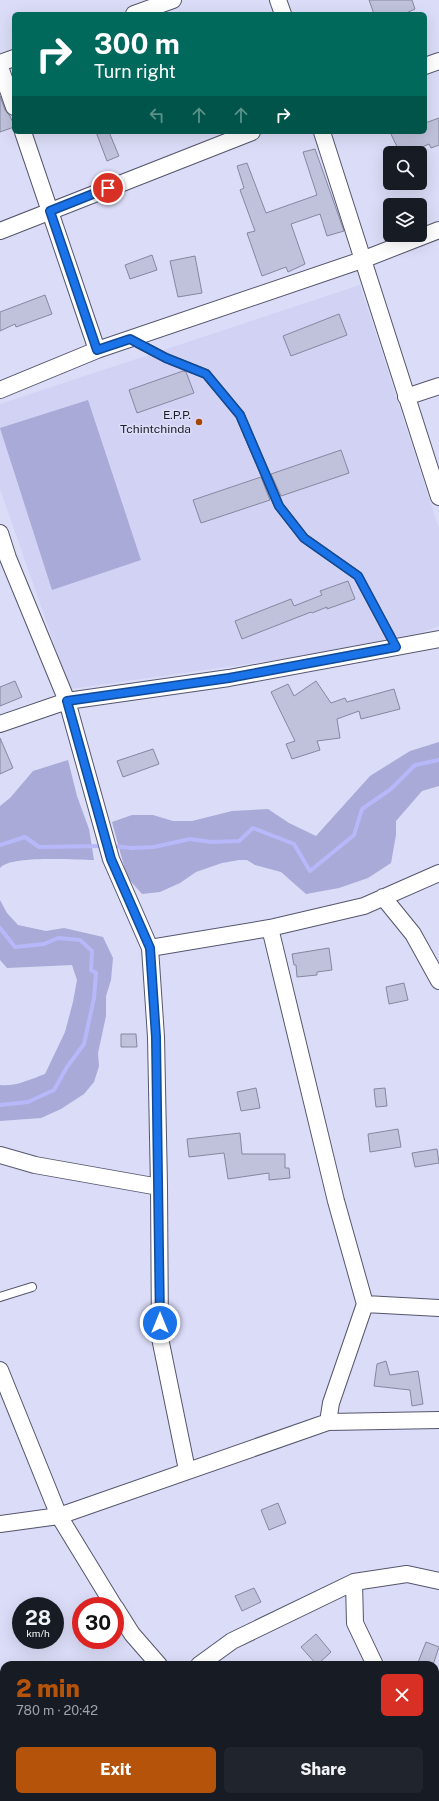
<!DOCTYPE html>
<meta charset="utf-8">
<style>
:root{--surface:#171b24;--page:#20242c;--text:#f1f3f6;--muted:#9ea1a6;--accent:#b45309}
body{margin:0;font-family:"Public Sans",sans-serif;background:var(--page);color:var(--text);height:100vh;display:flex;flex-direction:column;font-size:15px;white-space:nowrap}
*{box-sizing:border-box;margin:0}
p{font-size:13px;color:var(--muted)}
.icon{flex:none;width:22px;height:22px;fill:none;stroke:currentColor;stroke-width:2;stroke-linecap:round;stroke-linejoin:round}
.map{position:relative;flex:1;overflow:hidden}
.sheet{position:absolute;left:0px;top:1661px;width:439px;height:140px;display:flex;flex-direction:column;background:var(--surface);border-radius:12px 12px 0 0;box-shadow:0 4px 16px #0002}
.sheet>*{flex:none}
.banner{position:absolute;left:12px;top:12px;width:415px;height:122px;border-radius:6px;box-shadow:0 4px 16px #0002;background:#00695c;color:#fff;overflow:hidden}
.buttons{position:absolute;left:383px;top:146px;display:grid;gap:8px}
.buttons a{display:grid;place-items:center;width:44px;height:44px;border-radius:6px;background:var(--surface);box-shadow:0 4px 16px #0002;font-size:20px}
.speed{position:absolute;left:12px;top:1597px;display:flex;gap:8px;font-size:20px;font-weight:700;text-align:center}
.speed>*{display:grid;place-content:center;width:52px;height:52px;border-radius:50%;background:var(--surface);box-shadow:0 4px 16px #0002;line-height:1}
.speed small{font-size:10px;font-weight:400}
.speed .limit{border:6px solid #d22;background:#fff;color:#111}
.pin{position:absolute;display:grid;place-items:center;width:34px;height:34px;color:#fff;margin:-17px;border:2px solid #fff;border-radius:50%;box-shadow:0 1px 4px #0007}
.me{position:absolute;width:44px;margin:-22px;rotate:0deg;stroke-linejoin:round;filter:drop-shadow(0 0 3px #0008)}
.turn{display:flex;align-items:center;gap:14px;height:84px;padding:0 16px;font-size:18px}
.turn .icon{width:52px;height:52px;stroke-width:2.5}
.turn b{display:block;font-size:28px;line-height:34px}
.lanes{display:flex;align-items:center;height:38px;padding:0 16px;background:#0003;justify-content:center;gap:20px;direction:ltr}
.lanes .off{opacity:.35}
.round{display:grid;place-items:center;flex:none;width:42px;height:42px;border-radius:6px;background:var(--page)}
.overview{display:flex;align-items:center;justify-content:space-between;height:68px;padding:0 16px}
h1{font-size:24px;font-weight:800;line-height:30px;color:var(--accent)}
.action{display:flex;gap:8px;margin-top:auto;padding:8px 16px}
.action a{flex:1;height:46px;border-radius:6px;background:var(--accent);color:#fff;font-size:16px;font-weight:800;line-height:46px;text-align:center}
.action a+a{background:var(--page);color:var(--text)}
.map>svg:first-child{display:block}
.built{fill:#d1d2f4}
.green{fill:#a9aad7}
.lines{fill:none;stroke-linecap:round;stroke-linejoin:round}
.stream{stroke:#b7b8fa;stroke-width:4}
.building{fill:#c0c1db;stroke:#86879f}
.lane-casing{stroke:#55566c;stroke-width:10}
.street-casing{stroke:#55566c;stroke-width:18}
.lane{stroke:#fff;stroke-width:8}
.street{stroke:#fff;stroke-width:16}
.route-casing{stroke:#114b97;stroke-width:10}
.route{stroke:#1a73e8;stroke-width:7}
.poi-dot{fill:#a74600;stroke:#dbdcf7;stroke-width:1.5}
.labels{text-anchor:middle;dominant-baseline:central;stroke-width:3.5;stroke-linejoin:round;paint-order:stroke}
.poi-label{font-size:12px;fill:#1f1f29;stroke:#dbdcf7;text-anchor:end}
</style>
<div class="map">
<svg width="439" height="1801" viewBox="0 0 439 1801">
<rect width="100%" height="100%" fill="#dbdcf7"/>
<path class="built" d="M 360,285 L 439,529 L 439,626 L 419,633 L 296,657 L 70,689 L 0,489 L 0,404 Z"/>
<path class="green" d="M 88,400 L 141,560 L 52,590 L 0,428 Z
M 439,742 L 439,786 L 422,791 L 396,821 L 396,835 L 391,863 L 368,878 L 339,888 L 306,894 L 281,872 L 255,865 L 247,860 L 239,860 L 222,863 L 196,872 L 180,883 L 160,892 L 142,894 L 127,877 L 112,822 L 132,815 L 153,815 L 173,821 L 192,821 L 232,811 L 268,809 L 289,823 L 316,836 L 370,776 L 410,751 Z
M 68,760 L 77,796 L 89,829 L 94,860 C 76,860 10,855 0,868 L 0,806 L 10,798 L 33,771 Z
M 0,900 L 7,913 L 18,925 L 46,931 L 64,928 L 103,937 L 113,958 L 111,980 L 106,996 L 106,1016 L 98,1053 L 99,1066 L 94,1082 L 84,1094 L 61,1109 L 41,1118 L 0,1121 L 0,1085 C 15,1087 31,1079 45,1074 L 65,1032 L 73,1002 L 77,980 L 72,965 L 7,968 L 0,960 Z"/>
<g class="lines">
<path class="stream" d="M 0,845 L 25,837 L 39,847 L 103,846
M 112,846 L 132,848 L 154,847 L 190,839 L 211,842 L 239,841 L 253,828 L 294,844 L 310,871 L 354,835 L 362,809 L 391,789 L 415,765 L 439,760
M 0,928 L 15,947 L 44,944 L 58,938 L 80,940 L 92,951 L 91,970 L 96,973 L 94,998 L 84,1044 L 67,1067 L 54,1090 L 28,1102 L 0,1105"/>
</g>
<path class="building" d="M 369,0 L 412,0 L 415,9 L 404,14 L 374,14 Z
M 0,96 L 5,110 L 10,116 L 14,125 L 14,127 L 0,132 Z
M 439,118 L 439,145 L 431,148 L 429,144 L 409,153 L 400,153 L 390,132 L 425,132 L 425,123 Z
M 96,132 L 109,132 L 119,156 L 107,161 Z
M 315,149 L 344,231 L 327,236 L 320,214 L 291,224 L 305,264 L 288,272 L 286,267 L 262,276 L 247,233 L 255,231 L 240,190 L 244,188 L 237,166 L 247,163 L 266,213 L 317,195 L 303,152 Z
M 152,255 L 157,270 L 130,279 L 125,265 Z
M 195,256 L 202,293 L 178,297 L 170,261 Z
M 45,295 L 52,314 L 16,327 L 15,324 L 0,331 L 0,312 Z
M 339,314 L 347,335 L 291,356 L 283,336 Z
M 183,371 L 186,372 L 194,393 L 137,413 L 129,390 Z
M 341,450 L 349,473 L 281,496 L 271,474 Z
M 261,477 L 270,500 L 201,523 L 193,500 Z
M 348,581 L 355,599 L 327,609 L 327,607 L 312,613 L 311,612 L 242,639 L 235,621 L 291,599 L 294,606 L 322,595 L 320,591 Z
M 15,681 L 22,697 L 0,706 L 0,687 Z
M 316,681 L 331,703 L 345,698 L 347,702 L 394,689 L 400,709 L 361,719 L 359,711 L 337,719 L 340,738 L 317,741 L 320,750 L 292,759 L 286,744 L 295,741 L 271,692 L 288,684 L 294,696 Z
M 0,738 L 13,768 L 0,774 Z
M 153,749 L 159,764 L 123,777 L 117,761 Z
M 329,948 L 332,970 L 317,972 L 317,975 L 297,977 L 296,965 L 294,965 L 292,954 Z
M 404,983 L 408,1000 L 389,1004 L 386,987 Z
M 121,1034 L 136,1034 L 137,1047 L 121,1047 Z
M 256,1088 L 260,1108 L 241,1111 L 237,1092 Z
M 385,1088 L 387,1106 L 376,1107 L 374,1089 Z
M 398,1129 L 401,1147 L 370,1152 L 368,1134 Z
M 240,1133 L 242,1154 L 285,1154 L 285,1168 L 289,1168 L 290,1178 L 269,1180 L 269,1173 L 228,1179 L 224,1153 L 189,1157 L 187,1139 Z
M 437,1149 L 439,1163 L 415,1167 L 412,1153 Z
M 386,1361 L 390,1375 L 418,1371 L 423,1404 L 412,1406 L 410,1390 L 374,1386 L 377,1364 Z
M 278,1503 L 286,1523 L 269,1530 L 261,1510 Z
M 254,1588 L 261,1602 L 242,1611 L 235,1596 Z
M 316,1634 L 331,1652 L 317,1665 L 301,1647 Z
M 426,1642 L 439,1647 L 433,1665 L 417,1665 Z"/>
<g class="lines">
<g class="lane-casing">
<path id="lane" d="M 130,339 L 166,358 L 206,374 L 240,415 L 279,506 L 304,538 L 358,576 L 396,647
M 0,1297 L 32,1287"/>
</g>
<g class="street-casing">
<path id="street" d="M 278,0 L 283,14
M 134,14 L 173,0
M 0,63 L 14,58
M 425,66 L 439,61
M 0,67 L 14,107
M 23,132 L 97,350
M 322,132 L 439,497
M 0,231 L 252,132
M 0,390 L 97,350 L 362,260 L 439,230
M 406,397 L 439,386
M 0,533 L 8,558 L 67,701 L 111,859 L 150,948 L 156,1037 L 159,1187 L 160,1338 L 187,1470
M 0,724 L 67,701 L 229,678 L 439,639
M 383,897 L 413,934 L 439,981
M 270,928 L 336,1201 L 365,1304 L 331,1403 L 328,1422
M 150,948 L 270,928 L 364,906 L 439,873
M 0,1155 L 35,1165 L 159,1187
M 365,1304 L 439,1308
M 0,1370 L 59,1516 L 0,1524
M 354,1582 L 355,1623 L 375,1665
M 114,1606 L 59,1516 L 328,1422 L 439,1420
M 115,1607 L 132,1634 L 159,1665
M 199,1665 L 232,1641 L 354,1582 L 407,1574 L 439,1581
M 0,1706 L 4,1712
M 435,1738 L 439,1743
M 76,1797 L 80,1801
M 274,1797 L 278,1801"/>
</g>
<use href="#lane" class="lane"/>
<use href="#street" class="street"/>
</g>
<g class="lines">
<g class="route-casing">
<path id="route" d="M 108,188 L 50,211 L 97,350 L 130,339 L 166,358 L 206,374 L 240,415 L 279,506 L 304,538 L 358,576 L 396,647 L 229,678 L 67,701 L 111,859 L 150,948 L 156,1037 L 160,1323"/>
</g>
<use href="#route" class="route"/>
</g>
<circle class="poi-dot" cx="199" cy="422" r="4"/>
<g class="labels">
<g class="poi-label">
<text x="191" y="415">E.P.P.<tspan x="191" dy="14">Tchintchinda</tspan></text>
</g>
</g>
</svg>
<div class="buttons">
<a><svg class="icon" aria-label="search" viewBox="0 0 24 24"><circle cx="10" cy="10" r="6"/><path d="M15 15l6 6"/></svg></a>
<a><svg class="icon" aria-label="layers" viewBox="0 0 24 24"><path d="M12 4l9 5-9 5-9-5zM3 14l9 5 9-5"/></svg></a>
</div>
<div class="speed"><div>28<small>km/h</small></div><div class="limit">30</div></div>
<div class="pin" style="left:108px;top:188px;background:#d93025"><svg class="icon" aria-label="arrive" viewBox="0 0 24 24"><path d="M6 21V4h12l-3 4 3 4H6"/></svg></div>
<svg class="me" style="left:160px;top:1323px" viewBox="-20 -20 40 40"><circle r="17" fill="#1a73e8" stroke="#fff" stroke-width="3"/><path d="M0-11L8 9 0 5-8 9z" fill="#fff"/></svg>
<div class="banner">
<div class="turn"><svg class="icon" aria-label="right" viewBox="0 0 24 24"><path d="M7 20v-9h11M14 6l5 5-5 5"/></svg><div><b>300 m</b>Turn right</div></div>
<div class="lanes"><svg class="icon off" aria-label="left" viewBox="0 0 24 24"><path d="M17 20v-9H6M10 6l-5 5 5 5"/></svg><svg class="icon off" aria-label="ahead" viewBox="0 0 24 24"><path d="M12 20V5M6 11l6-6 6 6"/></svg><svg class="icon off" aria-label="ahead" viewBox="0 0 24 24"><path d="M12 20V5M6 11l6-6 6 6"/></svg><svg class="icon" aria-label="right" viewBox="0 0 24 24"><path d="M7 20v-9h11M14 6l5 5-5 5"/></svg></div>
</div>
<section class="sheet">
<div class="overview"><div><h1>2 min</h1><p>780 m · 20:42</p></div><a class="round" style="background:#d93025;color:#fff"><svg class="icon" aria-label="close" viewBox="0 0 24 24"><path d="M6 6l12 12M18 6L6 18"/></svg></a></div>
<div class="action"><a>Exit</a><a>Share</a></div>
</section>
</div>
